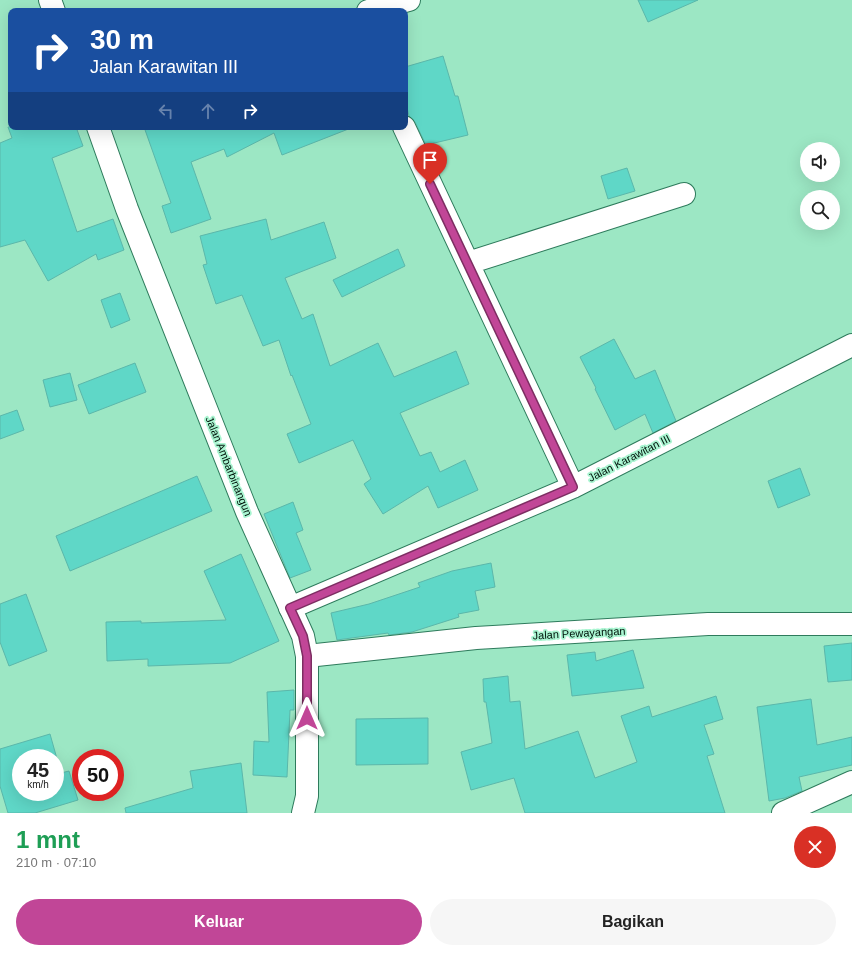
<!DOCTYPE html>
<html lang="id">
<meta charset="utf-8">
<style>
:root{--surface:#fff;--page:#f6f6f6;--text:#222;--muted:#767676;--accent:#c14697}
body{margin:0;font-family:Arial,sans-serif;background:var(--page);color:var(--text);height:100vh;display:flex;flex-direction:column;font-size:15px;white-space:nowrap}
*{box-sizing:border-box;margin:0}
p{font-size:13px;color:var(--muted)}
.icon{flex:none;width:22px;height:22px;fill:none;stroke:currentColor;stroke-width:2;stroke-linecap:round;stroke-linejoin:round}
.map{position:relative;height:813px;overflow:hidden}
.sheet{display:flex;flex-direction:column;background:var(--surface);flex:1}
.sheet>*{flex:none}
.guide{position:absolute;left:8px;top:8px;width:400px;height:122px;border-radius:8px;box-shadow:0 4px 16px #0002;background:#1a4fa0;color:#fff;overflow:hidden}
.buttons{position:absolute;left:800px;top:142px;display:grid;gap:8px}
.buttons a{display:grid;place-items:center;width:40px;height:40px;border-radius:50%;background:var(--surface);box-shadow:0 4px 16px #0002;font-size:20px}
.speed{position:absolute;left:12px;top:749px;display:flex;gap:8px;font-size:20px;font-weight:700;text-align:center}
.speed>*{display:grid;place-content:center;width:52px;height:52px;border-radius:50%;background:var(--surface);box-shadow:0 4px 16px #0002;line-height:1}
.speed small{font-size:10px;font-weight:400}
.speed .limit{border:6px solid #d22;background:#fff;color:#111}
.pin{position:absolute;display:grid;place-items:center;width:34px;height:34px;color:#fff;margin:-41px -17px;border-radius:50% 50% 50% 0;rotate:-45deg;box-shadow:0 0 4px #0007}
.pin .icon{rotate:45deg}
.me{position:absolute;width:44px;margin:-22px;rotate:0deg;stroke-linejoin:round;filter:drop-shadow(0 0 3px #0008)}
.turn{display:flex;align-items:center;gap:14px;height:84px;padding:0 16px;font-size:18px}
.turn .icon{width:52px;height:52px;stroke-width:2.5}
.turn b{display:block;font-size:28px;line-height:34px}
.lanes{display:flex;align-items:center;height:38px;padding:0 16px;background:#0003;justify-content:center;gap:20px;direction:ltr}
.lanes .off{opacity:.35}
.round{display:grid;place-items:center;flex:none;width:42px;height:42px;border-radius:21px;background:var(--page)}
.head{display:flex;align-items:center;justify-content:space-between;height:68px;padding:0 16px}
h1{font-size:24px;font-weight:600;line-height:30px;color:#1e9e55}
.cta{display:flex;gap:8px;margin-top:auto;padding:8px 16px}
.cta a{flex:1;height:46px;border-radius:24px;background:var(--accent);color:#fff;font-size:16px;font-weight:600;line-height:46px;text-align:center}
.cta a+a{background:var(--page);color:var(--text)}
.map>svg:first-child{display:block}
.building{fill:#5fd7c7;stroke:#5bb7aa;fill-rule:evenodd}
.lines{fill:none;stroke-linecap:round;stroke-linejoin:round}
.minor-casing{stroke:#2e7b5c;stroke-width:24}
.secondary-casing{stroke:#2e7b5c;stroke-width:24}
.minor{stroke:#fff;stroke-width:22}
.secondary{stroke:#fff;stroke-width:22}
.route-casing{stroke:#7d2e62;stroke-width:10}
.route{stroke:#c14697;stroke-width:7}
.labels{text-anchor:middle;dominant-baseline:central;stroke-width:3.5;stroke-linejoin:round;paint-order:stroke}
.street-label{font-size:11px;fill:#00140b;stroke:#a9f5d1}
</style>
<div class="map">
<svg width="852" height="813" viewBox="0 0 852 813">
<rect width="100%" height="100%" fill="#9ce7c4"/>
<path class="building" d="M 638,0 L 698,0 L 648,22 Z
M 443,56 L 455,96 L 458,96 L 468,135 L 426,145 L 415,122 L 409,116 L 405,99 L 405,67 Z
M 8,127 L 76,127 L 83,146 L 52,158 L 77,232 L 113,219 L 124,250 L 98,260 L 96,254 L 48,281 L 25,240 L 0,247 L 0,143 L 12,138 Z
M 144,127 L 350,127 L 351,128 L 282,155 L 274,133 L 227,157 L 224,149 L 191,162 L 211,219 L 171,233 L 162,206 L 171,203 Z
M 627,168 L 635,191 L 608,199 L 601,176 Z
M 266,219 L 271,240 L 324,222 L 336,258 L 285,278 L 302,319 L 313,314 L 330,366 L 378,343 L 394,377 L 456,351 L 469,384 L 400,413 L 420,456 L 431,452 L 440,472 L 465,460 L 478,490 L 438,508 L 428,486 L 383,514 L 364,484 L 371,479 L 353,440 L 299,463 L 287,434 L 311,424 L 292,375 L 291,376 L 279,340 L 263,346 L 242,295 L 216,304 L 203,265 L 207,264 L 200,236 Z
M 398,249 L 405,266 L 342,297 L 333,280 Z
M 120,293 L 130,320 L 111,328 L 101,300 Z
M 614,339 L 635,379 L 655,370 L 676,421 L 653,433 L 645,414 L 615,430 L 595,389 L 596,388 L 580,357 Z
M 135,363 L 146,392 L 89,414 L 78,385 Z
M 70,373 L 77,400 L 50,407 L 43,380 Z
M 17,410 L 24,430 L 0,439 L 0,416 Z
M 800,468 L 810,495 L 778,508 L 768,481 Z
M 197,476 L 212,511 L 70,571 L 56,536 Z
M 293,502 L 303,530 L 296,533 L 311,570 L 290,578 L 264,514 Z
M 241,554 L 279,641 L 230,663 L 148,666 L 148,659 L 107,661 L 106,622 L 141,621 L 141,623 L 226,620 L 204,571 Z
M 491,563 L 495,587 L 475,591 L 479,610 L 458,614 L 459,617 L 412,632 L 389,635 L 388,633 L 337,640 L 331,613 L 369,604 L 420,587 L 418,583 L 452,571 Z
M 26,594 L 47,651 L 9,666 L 0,642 L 0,604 Z
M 852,643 L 852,680 L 828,682 L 824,646 Z
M 633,650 L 644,688 L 572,696 L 567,655 L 595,652 L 596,661 Z
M 508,676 L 510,702 L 520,701 L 525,749 L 578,731 L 595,778 L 637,762 L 621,716 L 649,706 L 652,717 L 716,696 L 723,719 L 704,725 L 714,754 L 707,756 L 725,813 L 525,813 L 514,778 L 471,790 L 461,752 L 492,743 L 486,702 L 484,702 L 483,679 Z
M 294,690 L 294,710 L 290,710 L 287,777 L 253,775 L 254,741 L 269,742 L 267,692 Z
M 811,699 L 817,745 L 852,737 L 852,765 L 799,777 L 802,791 L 785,798 L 769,801 L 757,707 Z
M 428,718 L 428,764 L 356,765 L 356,719 Z
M 50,734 L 61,773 L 69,771 L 78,800 L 35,813 L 8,813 L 0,786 L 0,749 ZM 21,758 L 55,758 L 55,792 L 21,792 Z
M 241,763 L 247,813 L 126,813 L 125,808 L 193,788 L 190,771 Z"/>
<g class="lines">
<g class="minor-casing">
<path id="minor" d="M 368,11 L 409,0
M 404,127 L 573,487
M 468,263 L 684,194
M 290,608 L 573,487 L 852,345
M 307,656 L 476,638 L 708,624 L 852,624
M 783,813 L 852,782"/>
</g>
<g class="secondary-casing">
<path id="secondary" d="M 50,0 L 54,11
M 98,127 L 127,209 L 247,512 L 303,636 L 307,656 L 307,796 L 303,813"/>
</g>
<use href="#minor" class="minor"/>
<use href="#secondary" class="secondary"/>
</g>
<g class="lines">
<g class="route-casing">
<path id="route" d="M 307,718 L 307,656 L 303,636 L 290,608 L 573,487 L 430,184"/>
</g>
<use href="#route" class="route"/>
</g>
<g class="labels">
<g class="street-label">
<text transform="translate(629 458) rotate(-27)">Jalan Karawitan III</text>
<text transform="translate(229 466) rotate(68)">Jalan Ambarbinangun</text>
<text transform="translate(579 633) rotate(-3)">Jalan Pewayangan</text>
</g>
</g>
</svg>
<div class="buttons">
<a><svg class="icon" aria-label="sound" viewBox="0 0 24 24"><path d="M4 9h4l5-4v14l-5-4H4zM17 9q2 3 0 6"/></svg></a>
<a><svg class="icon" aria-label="search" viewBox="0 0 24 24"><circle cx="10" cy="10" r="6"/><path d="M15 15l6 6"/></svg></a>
</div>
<div class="speed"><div>45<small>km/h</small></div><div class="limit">50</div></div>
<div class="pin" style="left:430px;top:184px;background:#d93025"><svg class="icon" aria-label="arrive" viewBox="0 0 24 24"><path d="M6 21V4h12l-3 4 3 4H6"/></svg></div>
<svg class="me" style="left:307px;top:718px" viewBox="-20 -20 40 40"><path d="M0-17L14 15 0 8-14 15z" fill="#c14697" stroke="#fff" stroke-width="4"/></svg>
<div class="guide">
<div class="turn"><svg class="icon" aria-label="right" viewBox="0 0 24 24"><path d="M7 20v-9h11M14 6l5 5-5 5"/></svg><div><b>30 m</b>Jalan Karawitan III</div></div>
<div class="lanes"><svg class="icon off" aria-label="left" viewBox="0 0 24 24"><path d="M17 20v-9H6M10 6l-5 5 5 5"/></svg><svg class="icon off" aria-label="ahead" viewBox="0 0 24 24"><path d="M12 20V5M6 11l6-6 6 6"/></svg><svg class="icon" aria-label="right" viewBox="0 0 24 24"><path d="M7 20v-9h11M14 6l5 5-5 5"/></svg></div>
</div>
</div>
<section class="sheet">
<div class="head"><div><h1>1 mnt</h1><p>210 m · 07:10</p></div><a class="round" style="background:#d93025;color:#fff"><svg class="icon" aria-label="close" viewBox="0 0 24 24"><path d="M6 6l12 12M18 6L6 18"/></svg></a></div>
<div class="cta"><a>Keluar</a><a>Bagikan</a></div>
</section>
